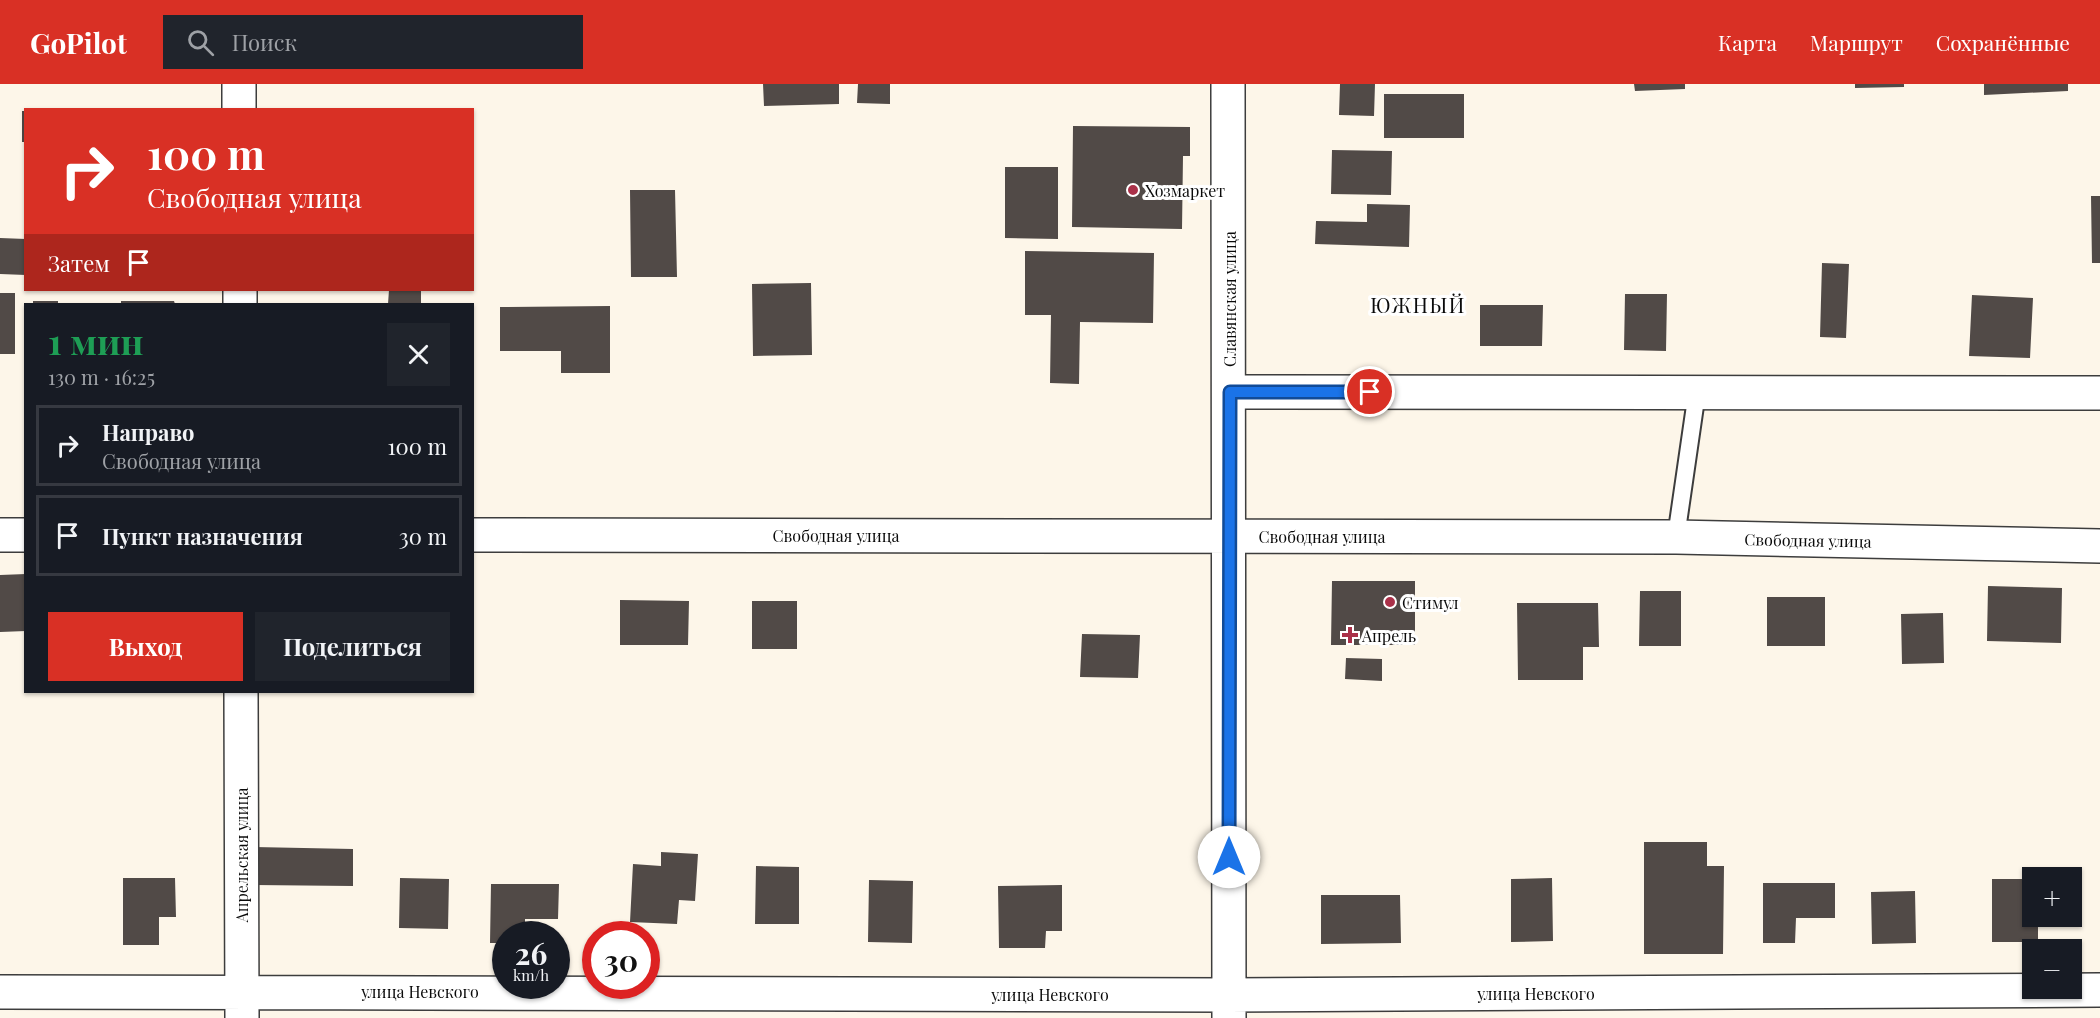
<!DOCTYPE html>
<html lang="ru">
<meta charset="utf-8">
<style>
:root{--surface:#171b24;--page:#20242c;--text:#f1f3f6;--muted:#9ea1a6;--line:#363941;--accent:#d93025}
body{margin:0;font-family:"Playfair Display",serif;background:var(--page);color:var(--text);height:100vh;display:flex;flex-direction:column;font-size:22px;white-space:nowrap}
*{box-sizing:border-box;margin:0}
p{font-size:20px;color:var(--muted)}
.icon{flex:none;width:33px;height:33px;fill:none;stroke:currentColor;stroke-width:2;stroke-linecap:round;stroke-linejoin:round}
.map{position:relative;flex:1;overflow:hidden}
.drawer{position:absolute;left:24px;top:219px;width:450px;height:390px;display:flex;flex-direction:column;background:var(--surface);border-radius:0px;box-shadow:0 2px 4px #0004}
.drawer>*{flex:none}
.guide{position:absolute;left:24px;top:24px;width:450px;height:183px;border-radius:0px;box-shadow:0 2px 4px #0004;background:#d93025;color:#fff;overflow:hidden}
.fabs{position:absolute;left:2022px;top:783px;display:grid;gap:12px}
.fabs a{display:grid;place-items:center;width:60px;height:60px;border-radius:0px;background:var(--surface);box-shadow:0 2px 4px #0004;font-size:30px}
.speed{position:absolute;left:492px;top:837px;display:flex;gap:12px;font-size:30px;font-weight:700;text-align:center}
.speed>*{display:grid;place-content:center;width:78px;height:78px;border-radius:50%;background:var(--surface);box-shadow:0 2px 4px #0004;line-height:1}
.speed small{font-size:15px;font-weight:400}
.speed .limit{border:9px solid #d22;background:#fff;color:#111}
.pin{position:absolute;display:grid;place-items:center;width:51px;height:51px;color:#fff;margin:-26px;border:3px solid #fff;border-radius:50%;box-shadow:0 2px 6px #0007}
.me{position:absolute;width:66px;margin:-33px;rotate:0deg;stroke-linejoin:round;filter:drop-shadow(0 0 4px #0008)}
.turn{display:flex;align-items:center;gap:21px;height:126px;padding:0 24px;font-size:27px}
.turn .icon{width:78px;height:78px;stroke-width:2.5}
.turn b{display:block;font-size:42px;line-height:51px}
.then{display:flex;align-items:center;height:57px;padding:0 24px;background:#0003;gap:12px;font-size:22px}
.round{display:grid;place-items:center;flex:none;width:63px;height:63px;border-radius:0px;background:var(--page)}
.headline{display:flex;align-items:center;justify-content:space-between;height:102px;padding:0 24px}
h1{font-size:36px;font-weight:700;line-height:45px;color:#1e9e55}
.action{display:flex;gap:12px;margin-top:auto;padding:12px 24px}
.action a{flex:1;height:69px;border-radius:0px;background:var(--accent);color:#fff;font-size:24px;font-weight:700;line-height:69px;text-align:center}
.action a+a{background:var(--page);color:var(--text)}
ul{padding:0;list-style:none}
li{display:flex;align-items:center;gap:18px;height:81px;margin:0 12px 9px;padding:0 12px;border:3px solid var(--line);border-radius:0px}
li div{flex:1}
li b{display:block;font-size:22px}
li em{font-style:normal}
header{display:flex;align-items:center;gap:36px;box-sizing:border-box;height:84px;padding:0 30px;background:var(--accent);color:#fff}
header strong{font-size:28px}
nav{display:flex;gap:33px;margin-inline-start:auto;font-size:21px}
.search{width:420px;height:54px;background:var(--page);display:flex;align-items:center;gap:15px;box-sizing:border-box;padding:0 21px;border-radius:0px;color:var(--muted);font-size:22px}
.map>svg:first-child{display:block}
.building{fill:#514a47}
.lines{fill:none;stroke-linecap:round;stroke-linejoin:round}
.service-casing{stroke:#3d3d3d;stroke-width:20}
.minor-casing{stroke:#3d3d3d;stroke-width:36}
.service{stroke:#fff;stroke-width:16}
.minor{stroke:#fff;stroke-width:33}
.route-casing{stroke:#114b97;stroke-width:15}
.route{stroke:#1a73e8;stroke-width:10}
.poi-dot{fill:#aa3149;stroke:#fff;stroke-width:2}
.labels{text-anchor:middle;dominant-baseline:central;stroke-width:6;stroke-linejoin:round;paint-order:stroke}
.poi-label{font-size:16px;fill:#0a0a0a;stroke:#fff;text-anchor:start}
.street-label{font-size:16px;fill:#0a0a0a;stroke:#fff}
.quarter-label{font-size:20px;letter-spacing:1.5px;fill:#0a0a0a;stroke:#fff}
</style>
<header>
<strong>GoPilot</strong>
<div class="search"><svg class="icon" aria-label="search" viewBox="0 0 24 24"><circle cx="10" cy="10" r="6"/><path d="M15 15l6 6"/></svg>Поиск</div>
<nav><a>Карта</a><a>Маршрут</a><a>Сохранённые</a></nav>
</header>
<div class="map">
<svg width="2100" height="934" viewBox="0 0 2100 934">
<rect width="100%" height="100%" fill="#fdf6e9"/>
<path class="building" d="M 763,0 L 839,0 L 839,20 L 764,22 Z
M 858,0 L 890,0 L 890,20 L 857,19 Z
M 1340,0 L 1375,0 L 1374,32 L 1339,31 Z
M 1634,0 L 1685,0 L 1685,5 L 1635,7 Z
M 1855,0 L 1904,0 L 1904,3 L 1855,4 Z
M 1984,0 L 2068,0 L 2068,7 L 1984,11 Z
M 1384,10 L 1464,10 L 1464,54 L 1384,54 Z
M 22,27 L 26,27 L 26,58 L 22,58 Z
M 1073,42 L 1190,43 L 1190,72 L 1183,72 L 1182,145 L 1072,143 Z
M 1332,66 L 1392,67 L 1391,111 L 1331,110 Z
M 1005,83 L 1058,83 L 1058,155 L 1005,154 Z
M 630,106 L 675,106 L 677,193 L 631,193 Z
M 2091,112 L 2100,112 L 2100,179 L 2092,179 Z
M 1367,120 L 1410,121 L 1409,163 L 1315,160 L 1316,137 L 1367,138 Z
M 0,154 L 26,155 L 26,191 L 0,190 Z
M 1025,167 L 1154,169 L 1153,239 L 1080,238 L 1079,300 L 1050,299 L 1051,231 L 1025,231 Z
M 1822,179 L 1849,180 L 1846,254 L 1820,253 Z
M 811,199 L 812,271 L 753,272 L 752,200 Z
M 389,206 L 421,206 L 421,220 L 388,220 Z
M 0,209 L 15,209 L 15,270 L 0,270 Z
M 1625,210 L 1667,210 L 1666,267 L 1624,266 Z
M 1972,211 L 2033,214 L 2030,274 L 1969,272 Z
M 33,217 L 58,217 L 58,220 L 33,220 Z
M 121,217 L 174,217 L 175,220 L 121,220 Z
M 1480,221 L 1543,221 L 1542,262 L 1480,262 Z
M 610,222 L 610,289 L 561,289 L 561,267 L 500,267 L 500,223 Z
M 26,490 L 26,547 L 0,548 L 0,491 Z
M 1332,497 L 1415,497 L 1415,561 L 1331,561 Z
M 1988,502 L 2062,504 L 2061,559 L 1987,557 Z
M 1640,507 L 1681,507 L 1681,562 L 1639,562 Z
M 1767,513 L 1825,513 L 1825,562 L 1767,562 Z
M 620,516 L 689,517 L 688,561 L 620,561 Z
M 752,517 L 797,517 L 797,565 L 752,565 Z
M 1517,519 L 1598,519 L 1599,563 L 1583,563 L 1583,596 L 1518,596 Z
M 1943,529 L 1944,579 L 1902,580 L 1901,530 Z
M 1082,550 L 1140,551 L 1138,594 L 1080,593 Z
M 1346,574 L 1382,575 L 1382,597 L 1345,595 Z
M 1644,758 L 1707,758 L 1707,782 L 1724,782 L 1723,870 L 1644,870 Z
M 252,763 L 353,765 L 353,802 L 251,801 Z
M 661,768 L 698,770 L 695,817 L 679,816 L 677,840 L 630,838 L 633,780 L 661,782 Z
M 756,782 L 799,783 L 799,840 L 755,840 Z
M 123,794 L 175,794 L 176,833 L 159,833 L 159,861 L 123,861 Z
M 400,794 L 449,795 L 448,845 L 399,844 Z
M 1552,794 L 1553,857 L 1511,858 L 1511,795 Z
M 1992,795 L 2032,795 L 2032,832 L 2038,832 L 2038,858 L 1992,858 Z
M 869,796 L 913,797 L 912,859 L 868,858 Z
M 1763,799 L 1835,799 L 1835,834 L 1796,834 L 1795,859 L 1763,859 Z
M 491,800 L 559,800 L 558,835 L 525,835 L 525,850 L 506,850 L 506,859 L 490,859 Z
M 1062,801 L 1062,847 L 1046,847 L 1045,864 L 999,864 L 998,802 Z
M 1915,807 L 1916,859 L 1872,860 L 1871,808 Z
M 1321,811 L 1400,811 L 1401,859 L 1321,860 Z"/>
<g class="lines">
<g class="service-casing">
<path id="service" d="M 1676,453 L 1697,308"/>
</g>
<g class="minor-casing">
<path id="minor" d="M 239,0 L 239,26
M 1228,0 L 1229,934
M 240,206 L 240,220
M 1230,308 L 2100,309
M 0,451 L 26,451
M 472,451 L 1676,453 L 2100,462
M 241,608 L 242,934
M 0,908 L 1229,911 L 2100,906"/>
</g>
<use href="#service" class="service"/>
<use href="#minor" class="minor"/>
</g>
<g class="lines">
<g class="route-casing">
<path id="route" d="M 1229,773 L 1230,308 L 1370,308"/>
</g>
<use href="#route" class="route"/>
</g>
<g class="poi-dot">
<circle cx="1133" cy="106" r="6"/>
<circle cx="1390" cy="518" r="6"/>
<path d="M1347 542h6v6h6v6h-6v6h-6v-6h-6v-6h6z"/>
</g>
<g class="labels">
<g class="poi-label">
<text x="1145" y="106">Хозмаркет</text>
<text x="1402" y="518">Стимул</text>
<text x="1362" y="551">Апрель</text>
</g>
<g class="street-label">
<text transform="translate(1229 215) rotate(-90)">Славянская улица</text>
<text x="836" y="451">Свободная улица</text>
<text x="1322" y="452">Свободная улица</text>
<text transform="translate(1808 456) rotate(1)">Свободная улица</text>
<text transform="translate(241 771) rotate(-90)">Апрельская улица</text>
<text x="420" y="907">улица Невского</text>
<text x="1536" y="909">улица Невского</text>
<text x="1050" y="910">улица Невского</text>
</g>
<g class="quarter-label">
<text x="1418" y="220">ЮЖНЫЙ</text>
</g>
</g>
</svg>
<div class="fabs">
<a>+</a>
<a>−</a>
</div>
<div class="speed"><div>26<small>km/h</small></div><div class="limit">30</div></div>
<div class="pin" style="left:1370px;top:308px;background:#d93025"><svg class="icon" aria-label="arrive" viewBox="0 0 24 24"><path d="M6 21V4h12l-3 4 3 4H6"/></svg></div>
<svg class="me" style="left:1229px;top:773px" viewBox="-20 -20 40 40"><circle r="19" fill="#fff"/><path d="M0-13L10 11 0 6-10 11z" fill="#1a73e8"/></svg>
<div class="guide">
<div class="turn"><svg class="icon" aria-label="right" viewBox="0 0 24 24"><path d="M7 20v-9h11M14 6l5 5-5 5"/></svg><div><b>100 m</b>Свободная улица</div></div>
<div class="then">Затем<svg class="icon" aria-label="arrive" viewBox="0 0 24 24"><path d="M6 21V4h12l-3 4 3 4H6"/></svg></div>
</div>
<section class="drawer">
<div class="headline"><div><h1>1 мин</h1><p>130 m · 16:25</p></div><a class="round"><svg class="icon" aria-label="close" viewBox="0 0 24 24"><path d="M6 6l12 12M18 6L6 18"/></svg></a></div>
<ul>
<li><svg class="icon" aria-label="right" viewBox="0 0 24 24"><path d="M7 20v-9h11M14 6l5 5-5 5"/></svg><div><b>Направо</b><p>Свободная улица</p></div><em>100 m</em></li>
<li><svg class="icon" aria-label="arrive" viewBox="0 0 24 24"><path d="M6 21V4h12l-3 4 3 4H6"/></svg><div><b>Пункт назначения</b></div><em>30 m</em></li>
</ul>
<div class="action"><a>Выход</a><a>Поделиться</a></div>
</section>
</div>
